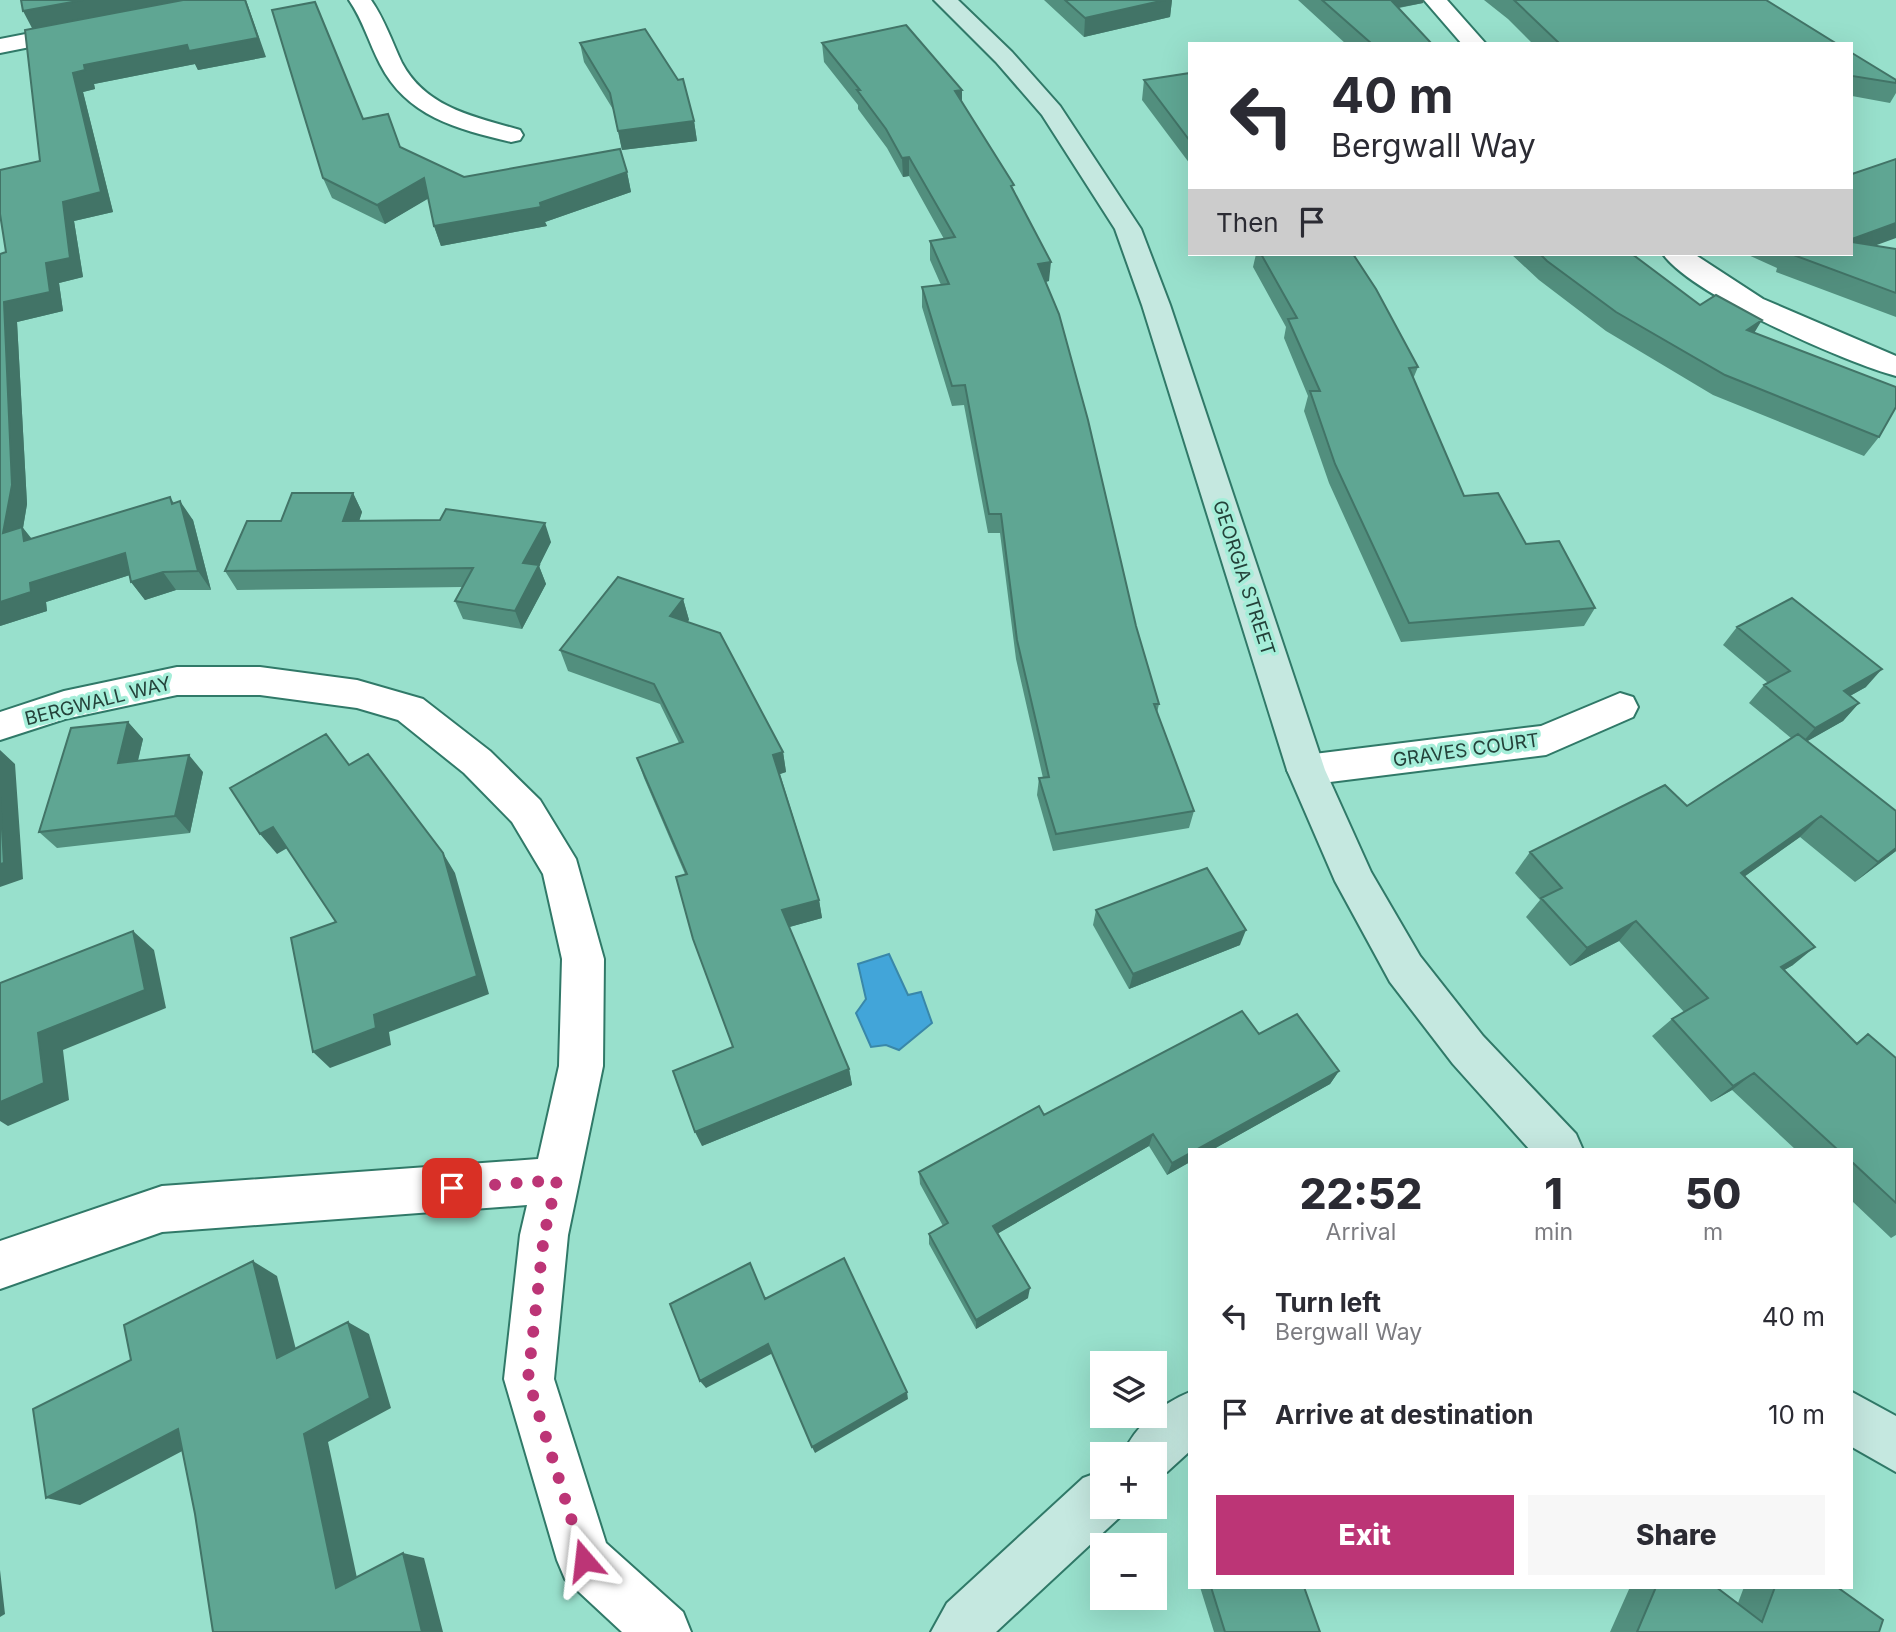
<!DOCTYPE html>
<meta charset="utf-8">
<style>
:root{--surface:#fff;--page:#f7f7f7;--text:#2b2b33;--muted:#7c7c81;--accent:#bc3576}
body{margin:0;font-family:Inter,sans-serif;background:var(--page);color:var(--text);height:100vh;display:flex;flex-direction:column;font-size:26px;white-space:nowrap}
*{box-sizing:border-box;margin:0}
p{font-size:23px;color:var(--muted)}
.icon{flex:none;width:38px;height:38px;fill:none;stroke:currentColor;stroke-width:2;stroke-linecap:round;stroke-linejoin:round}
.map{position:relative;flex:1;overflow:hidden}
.side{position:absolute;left:1188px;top:1148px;width:665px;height:441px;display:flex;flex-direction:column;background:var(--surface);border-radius:0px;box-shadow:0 7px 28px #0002}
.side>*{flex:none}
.guide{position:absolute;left:1188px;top:42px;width:665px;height:214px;border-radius:0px;box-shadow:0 7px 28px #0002;background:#fff;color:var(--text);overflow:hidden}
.buttons{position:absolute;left:1090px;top:1351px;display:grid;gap:14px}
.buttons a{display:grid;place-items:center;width:77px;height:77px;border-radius:0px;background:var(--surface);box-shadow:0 7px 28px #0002;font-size:35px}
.pin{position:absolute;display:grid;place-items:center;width:60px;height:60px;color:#fff;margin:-30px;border-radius:14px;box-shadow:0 4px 10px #0006}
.me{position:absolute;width:77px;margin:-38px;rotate:343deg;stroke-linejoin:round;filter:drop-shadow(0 0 5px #0008)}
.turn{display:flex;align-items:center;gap:24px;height:147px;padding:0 28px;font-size:32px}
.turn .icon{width:91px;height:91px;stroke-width:2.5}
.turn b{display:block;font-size:49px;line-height:60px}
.then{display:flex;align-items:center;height:66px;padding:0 28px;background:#0003;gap:14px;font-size:26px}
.eta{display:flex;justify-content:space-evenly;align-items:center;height:119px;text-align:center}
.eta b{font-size:42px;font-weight:800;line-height:49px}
.primary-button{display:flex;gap:14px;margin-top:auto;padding:14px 28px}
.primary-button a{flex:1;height:80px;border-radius:0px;background:var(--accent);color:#fff;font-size:28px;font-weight:800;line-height:80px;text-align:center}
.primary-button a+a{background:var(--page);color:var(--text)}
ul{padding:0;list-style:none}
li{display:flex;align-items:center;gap:21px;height:98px;padding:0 28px}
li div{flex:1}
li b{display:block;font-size:26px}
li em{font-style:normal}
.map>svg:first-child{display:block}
.water{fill:#42a5d9;stroke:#3987a9;stroke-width:2}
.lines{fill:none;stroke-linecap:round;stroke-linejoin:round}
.street-casing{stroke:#307968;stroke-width:4}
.secondary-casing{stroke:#307968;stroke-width:4}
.street{fill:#fff;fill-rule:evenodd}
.secondary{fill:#c5e8e0;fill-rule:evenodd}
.wall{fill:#528f7e}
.shaded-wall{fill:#427467}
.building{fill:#5fa693;stroke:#427467;stroke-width:2}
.route{stroke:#bc3576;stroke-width:12;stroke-dasharray:0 21.6}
.labels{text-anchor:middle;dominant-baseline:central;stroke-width:7;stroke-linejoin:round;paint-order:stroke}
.street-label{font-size:19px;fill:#24423a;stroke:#a5eed9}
</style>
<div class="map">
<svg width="1896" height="1632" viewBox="0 0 1896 1632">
<rect width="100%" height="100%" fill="#98e0cc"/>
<path class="water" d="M 889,954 L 908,995 L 921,992 L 932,1023 L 899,1050 L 886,1045 L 871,1047 L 856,1013 L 866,999 L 858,964 Z"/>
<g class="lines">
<g class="street-casing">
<path id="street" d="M 349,0 L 371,0 C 385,20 392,42 402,63 C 426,108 475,117 520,130 L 523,135 L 520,140 L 511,142 C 457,129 407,117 380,64 C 369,43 363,20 349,0 Z
M 1424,0 L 1447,0 L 1486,44 L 1462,44 Z
M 77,24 L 88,31 L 85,36 L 0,53 L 0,39 Z
M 1663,254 L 1694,254 L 1763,299 L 1896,356 L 1896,376 C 1846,363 1692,295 1663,254 Z
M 177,667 L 260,667 L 357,680 L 423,699 L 490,751 L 540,800 L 576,859 L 604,959 L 603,1066 L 568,1235 L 554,1379 L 606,1543 L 683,1612 L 691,1632 L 622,1632 L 565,1579 L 557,1560 L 504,1379 L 520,1235 L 527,1205 L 162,1232 L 0,1289 L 0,1241 L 162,1186 L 538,1159 L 559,1066 L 562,959 L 543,874 L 512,822 L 464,773 L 398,720 L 357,708 L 260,695 L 177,695 L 65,719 L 0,740 L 0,712 L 64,691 Z
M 1620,693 L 1633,697 L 1638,707 L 1633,717 L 1546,755 L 1306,785 L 1293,781 L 1287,770 L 1293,759 L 1306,755 L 1541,726 Z"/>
</g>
<g class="secondary-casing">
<path id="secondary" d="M 934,0 L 958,0 L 1012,52 L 1060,106 L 1141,229 L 1170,305 L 1325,770 L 1371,872 L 1420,956 L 1483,1036 L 1576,1134 L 1583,1150 L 1530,1150 L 1453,1064 L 1390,982 L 1335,881 L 1287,770 L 1142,305 L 1115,229 L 1042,115 L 996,62 Z
M 1190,1392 L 1190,1451 L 1167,1472 L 1155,1477 L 1155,1454 L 1123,1454 C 1135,1426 1162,1403 1190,1392 Z
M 1852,1392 L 1896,1416 L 1896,1472 L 1852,1447 Z
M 1102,1471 L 1102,1507 L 1124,1507 L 1121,1516 L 996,1632 L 931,1632 L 947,1603 L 1083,1478 Z"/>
</g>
<use href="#street" class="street"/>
<use href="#secondary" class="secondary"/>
</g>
<path class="wall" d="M 1044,0 L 1172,0 L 1170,17 L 1084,37 Z
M 1298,0 L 1424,0 L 1423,3 L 1399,8 L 1432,44 L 1346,44 Z
M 1484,0 L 1766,0 L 1837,44 L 1533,44 L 1508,19 Z
M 25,30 L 266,57 L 198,70 L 195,64 L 94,84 L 95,89 L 83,92 L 113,212 L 74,221 L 83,277 L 59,283 L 63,311 L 17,322 L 27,504 L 23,528 L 32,539 L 170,497 L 174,503 L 193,520 L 211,590 L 176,590 L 145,600 L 131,582 L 130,575 L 46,602 L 47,611 L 0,626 L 6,252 L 40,161 Z
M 580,43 L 694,121 L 697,141 L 622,150 L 614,111 L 584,62 Z
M 822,43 L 962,102 L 1014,190 L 1049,281 L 1046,282 L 1136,626 L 1159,704 L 1157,713 L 1194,811 L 1189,828 L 1053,851 L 1037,795 L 1039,778 L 1043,778 L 1016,659 L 1000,533 L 988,533 L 964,405 L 952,406 L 922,307 L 922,287 L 941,285 L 930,260 L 930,241 L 944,239 L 909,176 L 903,177 L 887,148 L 858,109 L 858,105 L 824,62 Z
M 1852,53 L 1896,80 L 1896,93 L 1890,103 L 1852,96 Z
M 1190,73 L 1190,164 L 1142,100 L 1144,80 Z
M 363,119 L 400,147 L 464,177 L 627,172 L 631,192 L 545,222 L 547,226 L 441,246 L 434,226 L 428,198 L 385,224 L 332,198 L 323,178 Z
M 1874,246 L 1896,249 L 1896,317 L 1776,272 L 1777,268 L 1746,254 L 1852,254 Z
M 1256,254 L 1353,254 L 1418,367 L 1413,379 L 1464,496 L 1526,544 L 1595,608 L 1584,626 L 1401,642 L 1329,483 L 1304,411 L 1308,396 L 1284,338 L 1286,327 L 1253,267 Z
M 1511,254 L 1632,254 L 1700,305 L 1755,333 L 1879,437 L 1864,456 L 1713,395 L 1606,331 L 1539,280 Z
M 353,493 L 362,512 L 359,521 L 551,542 L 539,566 L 546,584 L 522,629 L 463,619 L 455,601 L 462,587 L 237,590 L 225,571 L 281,521 Z
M 683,599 L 689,620 L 687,621 L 783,752 L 786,772 L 780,774 L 819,900 L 822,918 L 789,927 L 849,1069 L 852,1085 L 702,1146 L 733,1047 L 685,874 L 644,778 L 637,758 L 679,743 L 660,704 L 568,671 L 560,650 Z
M 1737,627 L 1866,687 L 1850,696 L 1859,703 L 1843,721 L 1807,741 L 1896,851 L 1855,882 L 1800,837 L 1744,877 L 1793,965 L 1784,970 L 1856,1043 L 1868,1034 L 1896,1058 L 1896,1235 L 1891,1238 L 1852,1201 L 1852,1150 L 1796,1150 L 1732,1090 L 1711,1102 L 1652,1036 L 1672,1019 L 1684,1012 L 1619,941 L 1570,966 L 1526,917 L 1540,900 L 1515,873 L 1530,852 L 1687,806 L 1791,738 L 1749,703 L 1764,685 L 1768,683 L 1723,645 Z
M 128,722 L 143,739 L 138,761 L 203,772 L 190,833 L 57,848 L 39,832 Z
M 1096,910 L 1240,945 L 1129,989 L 1093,925 Z
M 1259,1034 L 1339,1071 L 1330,1084 L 1212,1150 L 1190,1150 L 1190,1162 L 1167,1175 L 1149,1146 L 998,1233 L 1028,1298 L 976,1329 L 929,1244 L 929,1234 L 943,1226 L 920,1184 L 919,1172 L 1044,1115 Z
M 1200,1587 L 1304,1587 L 1320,1632 L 1214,1632 Z
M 1630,1587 L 1716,1587 L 1738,1603 L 1744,1587 L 1837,1587 L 1879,1632 L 1610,1632 Z"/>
<path class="shaded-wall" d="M 83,0 L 190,0 L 33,30 L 23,11 Z
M 246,0 L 266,57 L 198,70 L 195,64 L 94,84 L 95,89 L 83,92 L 113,212 L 74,221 L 83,277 L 59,283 L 63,311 L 17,322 L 27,504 L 23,528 L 37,546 L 3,533 L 4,302 L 46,263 L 63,202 L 73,73 L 84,65 Z
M 1165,0 L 1172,0 L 1170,17 L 1084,37 L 1085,18 Z
M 1383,0 L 1424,0 L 1423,3 L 1380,11 Z
M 962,90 L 962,109 L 955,91 Z
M 694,121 L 697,141 L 622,150 L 618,131 Z
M 909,157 L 909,176 L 903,177 L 902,158 Z
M 627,172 L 631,192 L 545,222 L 547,226 L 441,246 L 434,226 L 540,203 Z
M 424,178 L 431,197 L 385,224 L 377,205 Z
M 1896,223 L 1896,238 L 1833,261 L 1852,254 L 1852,239 Z
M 1051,262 L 1049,281 L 1037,283 L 1038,264 Z
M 1762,320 L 1750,340 L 1747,330 Z
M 353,493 L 362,512 L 353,540 L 343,521 Z
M 180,501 L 193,520 L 211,590 L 198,571 Z
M 545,523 L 551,542 L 539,566 L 546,584 L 522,629 L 515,611 L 523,563 Z
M 125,553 L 139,572 L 46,602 L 47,611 L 0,626 L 0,602 L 30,583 Z
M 163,572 L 176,590 L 145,600 L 131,582 Z
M 683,599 L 689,620 L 676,637 L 670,616 Z
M 1882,669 L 1866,687 L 1828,708 L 1844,691 Z
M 1859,703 L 1843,721 L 1799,746 L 1815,728 Z
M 128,722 L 143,739 L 133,780 L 118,763 Z
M 0,750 L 15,764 L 23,879 L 0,887 Z
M 783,752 L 786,772 L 777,775 L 773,755 Z
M 189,755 L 203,772 L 190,833 L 175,816 Z
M 1821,816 L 1800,837 L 1721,893 L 1741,873 Z
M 273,827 L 289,847 L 277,854 L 260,834 Z
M 1896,848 L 1896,851 L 1855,882 L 1878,862 Z
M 443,853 L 455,873 L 489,994 L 389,1032 L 391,1045 L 330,1068 L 313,1052 L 374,1015 Z
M 819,900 L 822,918 L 786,928 L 782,910 Z
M 1636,921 L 1619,941 L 1570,966 L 1587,948 Z
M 1246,930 L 1240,945 L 1129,989 L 1133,974 Z
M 133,931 L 154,950 L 166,1008 L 63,1050 L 69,1100 L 8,1126 L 0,1121 L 0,1102 L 38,1033 Z
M 1815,947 L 1793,965 L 1759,985 L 1781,967 Z
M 849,1069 L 852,1085 L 702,1146 L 695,1132 Z
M 1339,1071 L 1330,1084 L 1212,1150 L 1196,1150 Z
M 1754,1073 L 1732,1090 L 1711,1102 L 1733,1086 Z
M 1153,1134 L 1149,1146 L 992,1237 L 993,1226 Z
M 1190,1153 L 1190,1162 L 1167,1175 L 1172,1163 Z
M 253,1261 L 277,1276 L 301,1369 L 277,1358 Z
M 1030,1288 L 1028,1298 L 976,1329 L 976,1320 Z
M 348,1322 L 369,1334 L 391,1408 L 328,1442 L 360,1592 L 336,1588 L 304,1434 Z
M 768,1344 L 773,1353 L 706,1388 L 700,1381 Z
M 907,1392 L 908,1399 L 815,1453 L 812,1447 Z
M 178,1429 L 207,1438 L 80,1505 L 46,1498 Z
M 403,1553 L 424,1558 L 443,1632 L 422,1632 Z
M 0,1570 L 5,1614 L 0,1617 Z"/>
<path class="building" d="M 21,0 L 83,0 L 23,11 Z
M 183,0 L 245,0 L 258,38 L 189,51 L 187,45 L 84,65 L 85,70 L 73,73 L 101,192 L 63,202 L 70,258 L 46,263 L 50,292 L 4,302 L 12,485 L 3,533 L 22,527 L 24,541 L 170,497 L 172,504 L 180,501 L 198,571 L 163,572 L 131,582 L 125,553 L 30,583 L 31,592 L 0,602 L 0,254 L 6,252 L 0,214 L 0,170 L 40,161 L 25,30 Z
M 1065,0 L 1165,0 L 1085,18 Z
M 1322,0 L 1391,0 L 1432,44 L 1372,44 Z
M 1514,0 L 1766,0 L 1837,44 L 1560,44 Z
M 315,2 L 363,119 L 388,114 L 400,147 L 464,177 L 620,149 L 627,172 L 540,203 L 541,207 L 434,226 L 424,178 L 377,205 L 323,178 L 272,10 Z
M 906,25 L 962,90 L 955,91 L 1014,185 L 1011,186 L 1051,262 L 1038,264 L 1059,314 L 1088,420 L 1136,626 L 1159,704 L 1154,704 L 1194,811 L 1056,834 L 1039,778 L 1049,777 L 1017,640 L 1001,514 L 989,514 L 965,385 L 952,386 L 922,287 L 949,284 L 930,241 L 955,237 L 909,157 L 902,158 L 886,129 L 857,90 L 860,90 L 822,43 Z
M 645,29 L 678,80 L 683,79 L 694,121 L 618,131 L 610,93 L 580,43 Z
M 1852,53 L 1896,80 L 1896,83 L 1852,76 Z
M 1190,73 L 1190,141 L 1144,80 Z
M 1896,159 L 1896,223 L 1852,239 L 1852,174 Z
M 1852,242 L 1896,249 L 1896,293 L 1791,254 L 1852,254 Z
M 1261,254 L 1353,254 L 1376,289 L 1418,367 L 1409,368 L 1464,496 L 1498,493 L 1526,544 L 1559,541 L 1595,608 L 1409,623 L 1335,464 L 1310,391 L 1320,391 L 1288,319 L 1297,318 Z
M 1540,254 L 1632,254 L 1700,305 L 1716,295 L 1762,320 L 1747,330 L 1896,387 L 1896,407 L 1879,437 L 1725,375 L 1616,312 L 1547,261 Z
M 292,493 L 353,493 L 343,521 L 440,520 L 446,509 L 545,523 L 523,563 L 539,565 L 515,611 L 455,601 L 473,568 L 225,571 L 247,521 L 281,521 Z
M 618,577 L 683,599 L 670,616 L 720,633 L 783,752 L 773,755 L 819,900 L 782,910 L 849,1069 L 695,1132 L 673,1071 L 733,1047 L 693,939 L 676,877 L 687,874 L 637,758 L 683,742 L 654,684 L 560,650 Z
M 1792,598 L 1882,669 L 1844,691 L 1859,703 L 1815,728 L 1764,685 L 1790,671 L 1737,627 Z
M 128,722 L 118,763 L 189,755 L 175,816 L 39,832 L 71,728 Z
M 326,734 L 349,765 L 368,754 L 443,853 L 477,976 L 374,1015 L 376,1028 L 313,1052 L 291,938 L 336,922 L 273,827 L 260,834 L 230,788 Z
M 1798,734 L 1896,811 L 1896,848 L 1878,862 L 1821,816 L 1741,873 L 1815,947 L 1781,967 L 1857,1044 L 1868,1034 L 1896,1058 L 1896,1203 L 1852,1162 L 1852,1150 L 1838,1150 L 1754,1073 L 1733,1086 L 1672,1019 L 1708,998 L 1636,921 L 1587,948 L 1541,898 L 1562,888 L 1530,852 L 1665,785 L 1687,806 Z
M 0,796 L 4,863 L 0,864 Z
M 1207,868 L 1246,930 L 1133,974 L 1096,910 Z
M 133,931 L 145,990 L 38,1033 L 44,1083 L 0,1102 L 0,983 Z
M 1242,1011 L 1259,1034 L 1297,1014 L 1339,1071 L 1196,1150 L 1190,1150 L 1190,1153 L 1172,1163 L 1153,1134 L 993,1226 L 1030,1288 L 976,1320 L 929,1234 L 948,1223 L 919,1172 L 1039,1106 L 1044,1115 Z
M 844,1258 L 907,1392 L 812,1447 L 768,1344 L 700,1381 L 670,1304 L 750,1263 L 765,1299 Z
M 253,1261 L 277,1358 L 348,1322 L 370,1398 L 304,1434 L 336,1588 L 403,1553 L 422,1632 L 213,1632 L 195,1514 L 178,1429 L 46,1498 L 33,1409 L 131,1360 L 124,1325 Z
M 1211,1587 L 1304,1587 L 1320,1632 L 1224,1632 L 1225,1632 Z
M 1656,1587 L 1716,1587 L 1762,1622 L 1775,1587 L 1837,1587 L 1883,1620 L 1879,1632 L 1637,1632 Z"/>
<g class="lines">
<path class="route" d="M 452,1188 L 557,1180 L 544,1235 L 528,1379 L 584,1560"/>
</g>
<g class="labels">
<g class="street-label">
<text transform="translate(1244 578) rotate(72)">GEORGIA STREET</text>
<text transform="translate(98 701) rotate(-14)">BERGWALL WAY</text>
<text transform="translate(1466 750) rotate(-8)">GRAVES COURT</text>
</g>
</g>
</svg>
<div class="buttons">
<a><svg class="icon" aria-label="layers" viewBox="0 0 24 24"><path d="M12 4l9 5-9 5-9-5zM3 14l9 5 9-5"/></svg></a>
<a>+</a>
<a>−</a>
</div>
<div class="pin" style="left:452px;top:1188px;background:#d93025"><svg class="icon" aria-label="arrive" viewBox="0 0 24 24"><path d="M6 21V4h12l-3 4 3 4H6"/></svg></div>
<svg class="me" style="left:584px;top:1560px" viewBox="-20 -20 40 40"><path d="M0-17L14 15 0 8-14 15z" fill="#bc3576" stroke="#fff" stroke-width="4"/></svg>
<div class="guide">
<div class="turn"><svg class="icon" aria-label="left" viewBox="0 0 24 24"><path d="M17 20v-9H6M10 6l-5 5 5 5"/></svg><div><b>40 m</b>Bergwall Way</div></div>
<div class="then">Then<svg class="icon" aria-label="arrive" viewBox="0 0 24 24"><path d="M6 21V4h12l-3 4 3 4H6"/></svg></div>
</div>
<section class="side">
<div class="eta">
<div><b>22:52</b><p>Arrival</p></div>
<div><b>1</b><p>min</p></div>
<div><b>50</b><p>m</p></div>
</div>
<ul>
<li><svg class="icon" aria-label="left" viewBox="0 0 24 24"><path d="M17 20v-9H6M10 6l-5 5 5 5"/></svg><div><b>Turn left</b><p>Bergwall Way</p></div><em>40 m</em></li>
<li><svg class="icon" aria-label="arrive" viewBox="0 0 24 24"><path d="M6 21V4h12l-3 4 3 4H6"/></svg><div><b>Arrive at destination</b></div><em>10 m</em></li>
</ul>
<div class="primary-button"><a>Exit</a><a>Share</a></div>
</section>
</div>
